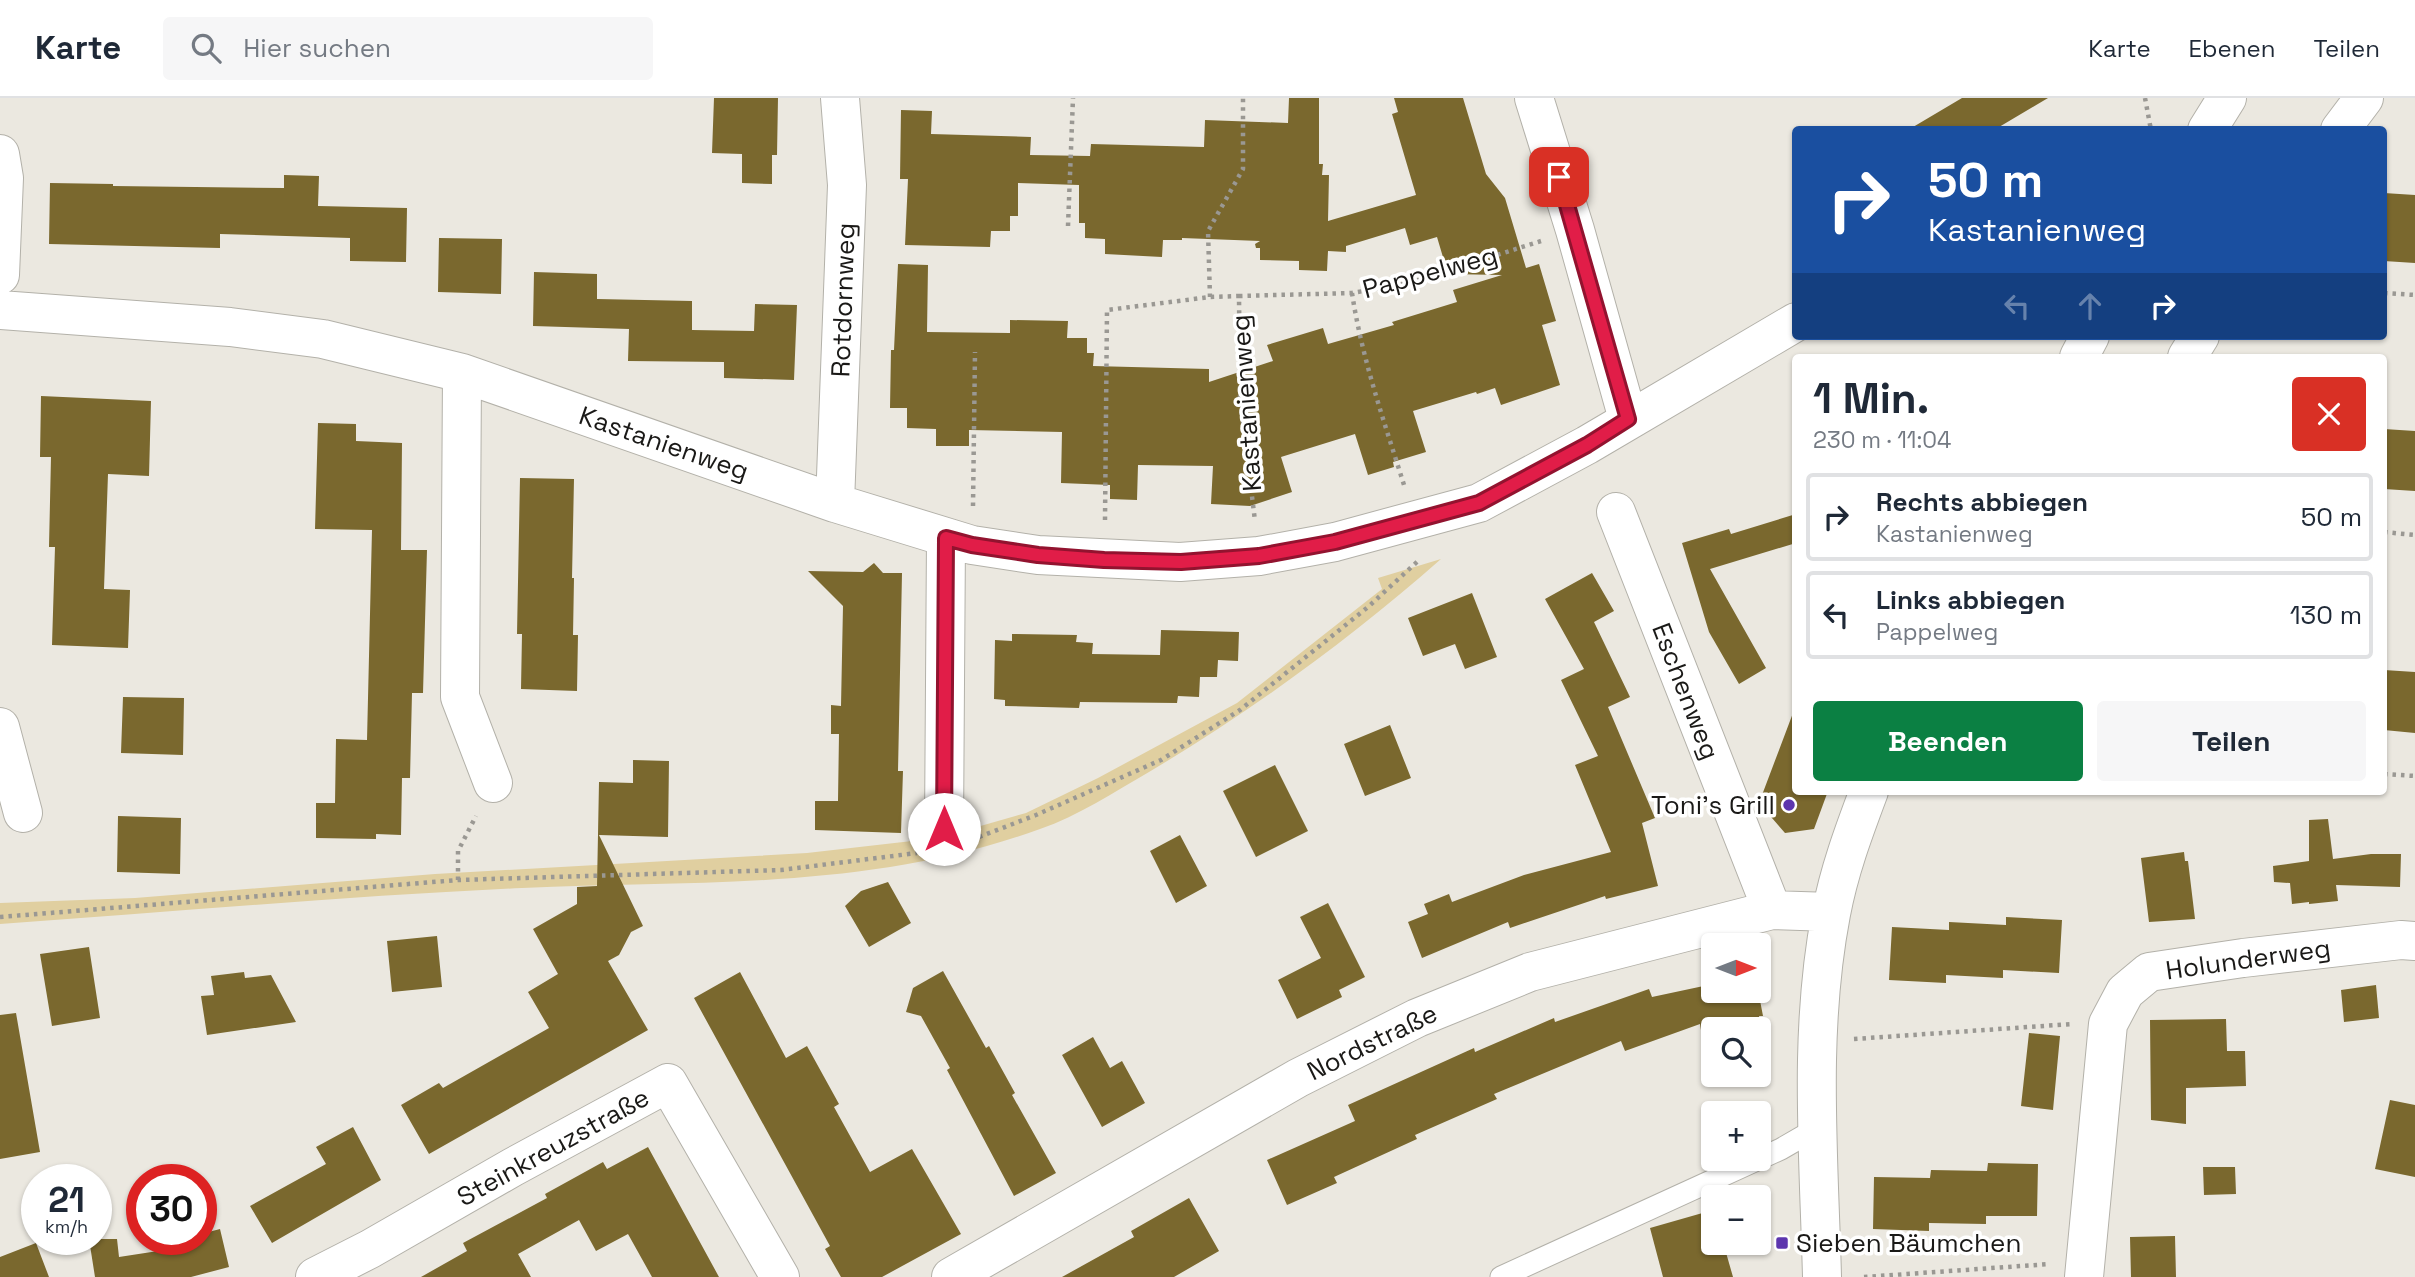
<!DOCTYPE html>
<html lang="de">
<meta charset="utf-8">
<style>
:root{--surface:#fff;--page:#f6f6f7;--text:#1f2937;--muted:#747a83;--line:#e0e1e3;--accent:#0b8043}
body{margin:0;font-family:"Space Grotesk",sans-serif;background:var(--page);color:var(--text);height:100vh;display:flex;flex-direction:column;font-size:26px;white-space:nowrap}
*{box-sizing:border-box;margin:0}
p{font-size:23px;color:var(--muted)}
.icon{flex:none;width:38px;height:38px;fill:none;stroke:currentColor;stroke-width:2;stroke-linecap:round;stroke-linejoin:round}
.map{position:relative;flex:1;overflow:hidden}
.panel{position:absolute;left:1792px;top:256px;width:595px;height:441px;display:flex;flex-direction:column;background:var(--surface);border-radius:7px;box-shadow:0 2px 5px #0004}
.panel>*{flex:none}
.guide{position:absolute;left:1792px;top:28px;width:595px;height:214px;border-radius:7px;box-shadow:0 2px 5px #0004;background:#1a4fa0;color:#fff;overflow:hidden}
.needle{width:46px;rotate:90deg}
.fabs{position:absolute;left:1701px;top:835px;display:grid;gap:14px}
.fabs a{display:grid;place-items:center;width:70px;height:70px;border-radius:7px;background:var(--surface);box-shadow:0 2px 5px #0004;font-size:35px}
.speed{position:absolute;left:21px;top:1066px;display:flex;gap:14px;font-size:35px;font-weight:700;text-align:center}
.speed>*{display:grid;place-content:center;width:91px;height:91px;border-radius:50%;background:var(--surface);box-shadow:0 2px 5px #0004;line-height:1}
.speed small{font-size:18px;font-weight:400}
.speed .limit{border:10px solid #d22;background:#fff;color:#111}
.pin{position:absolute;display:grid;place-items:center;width:60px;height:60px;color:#fff;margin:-30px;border-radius:14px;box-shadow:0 4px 10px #0006}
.me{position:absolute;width:77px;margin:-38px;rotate:0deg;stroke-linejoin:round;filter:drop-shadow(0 0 5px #0008)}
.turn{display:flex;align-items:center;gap:24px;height:147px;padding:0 21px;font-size:32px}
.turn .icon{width:91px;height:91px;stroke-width:2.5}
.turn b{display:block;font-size:49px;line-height:60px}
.lanes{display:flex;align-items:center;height:66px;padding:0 21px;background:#0003;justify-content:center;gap:35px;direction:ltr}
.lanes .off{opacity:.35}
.round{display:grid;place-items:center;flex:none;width:74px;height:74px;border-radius:7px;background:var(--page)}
.overview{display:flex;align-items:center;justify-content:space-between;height:119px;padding:0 21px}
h1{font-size:42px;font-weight:700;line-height:52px}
.primary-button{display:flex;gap:14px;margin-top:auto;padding:14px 21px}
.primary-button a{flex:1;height:80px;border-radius:7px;background:var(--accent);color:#fff;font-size:28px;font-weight:700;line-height:80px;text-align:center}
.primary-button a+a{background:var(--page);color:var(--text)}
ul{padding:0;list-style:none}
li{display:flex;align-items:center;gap:21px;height:88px;margin:0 14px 10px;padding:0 7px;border:4px solid var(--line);border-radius:7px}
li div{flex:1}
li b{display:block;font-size:26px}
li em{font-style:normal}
header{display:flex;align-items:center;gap:42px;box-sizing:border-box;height:98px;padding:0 35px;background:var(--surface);border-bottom:2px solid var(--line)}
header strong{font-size:33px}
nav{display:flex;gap:38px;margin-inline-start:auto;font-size:24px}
.search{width:490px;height:63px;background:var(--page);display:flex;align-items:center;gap:18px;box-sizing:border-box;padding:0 24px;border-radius:7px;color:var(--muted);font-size:26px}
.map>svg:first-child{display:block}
.green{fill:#e0cfa0}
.building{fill:#7a682e}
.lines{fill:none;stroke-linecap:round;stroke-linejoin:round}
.service-casing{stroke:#b3b1a9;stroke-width:23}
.minor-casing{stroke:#b3b1a9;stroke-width:40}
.path{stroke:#9a9893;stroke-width:4.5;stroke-dasharray:3.5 5;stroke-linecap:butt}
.service{stroke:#fff;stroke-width:21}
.minor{stroke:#fff;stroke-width:38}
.route-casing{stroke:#92132f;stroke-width:18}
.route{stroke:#e11d48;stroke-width:12}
.poi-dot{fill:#5d36ae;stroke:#fff;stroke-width:2.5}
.labels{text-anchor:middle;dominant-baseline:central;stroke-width:7;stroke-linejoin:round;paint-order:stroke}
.street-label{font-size:26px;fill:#1a1917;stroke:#fff}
.poi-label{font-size:26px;fill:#1a1917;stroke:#fff;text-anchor:end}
</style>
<header>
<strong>Karte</strong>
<div class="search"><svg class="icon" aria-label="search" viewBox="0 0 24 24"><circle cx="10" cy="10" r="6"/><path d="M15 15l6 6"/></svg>Hier suchen</div>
<nav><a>Karte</a><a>Ebenen</a><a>Teilen</a></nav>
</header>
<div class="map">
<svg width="2415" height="1179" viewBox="0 0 2415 1179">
<rect width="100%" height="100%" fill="#ebe8e0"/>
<path class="green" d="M 1441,461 C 1350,541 1253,612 1149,674 C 1114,694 1078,718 1040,731 C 869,793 701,782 522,790 C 348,798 174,814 0,826 L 0,805 L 135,800 L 435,776 L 807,755 L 912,743 L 963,733 L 1026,715 L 1098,680 L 1237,605 L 1382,491 L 1378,480 Z"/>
<path class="building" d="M 714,0 L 778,0 L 777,57 L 772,57 L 772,86 L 742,85 L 742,56 L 712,55 Z
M 1289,0 L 1319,0 L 1319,66 L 1323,66 L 1322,77 L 1329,77 L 1328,123 L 1416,97 L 1392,16 L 1398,14 L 1394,0 L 1463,0 L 1486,76 L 1505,100 L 1526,170 L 1539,166 L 1556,223 L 1542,227 L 1560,287 L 1501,307 L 1495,290 L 1477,296 L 1476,294 L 1413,313 L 1426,354 L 1393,364 L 1394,369 L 1368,377 L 1355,336 L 1281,359 L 1292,394 L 1250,408 L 1211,406 L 1213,368 L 1138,367 L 1137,402 L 1110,401 L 1110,387 L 1061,385 L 1062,334 L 969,332 L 969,348 L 936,348 L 936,331 L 907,330 L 907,310 L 890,310 L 891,252 L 894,252 L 898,166 L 928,167 L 927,234 L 1010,235 L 1010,222 L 1068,223 L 1067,240 L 1087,240 L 1087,255 L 1094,255 L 1093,268 L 1209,271 L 1209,284 L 1273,263 L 1267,247 L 1323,230 L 1328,246 L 1394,227 L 1392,224 L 1457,204 L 1453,192 L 1502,177 L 1448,176 L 1437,139 L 1410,147 L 1405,130 L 1346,148 L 1346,154 L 1328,153 L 1327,173 L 1299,172 L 1299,163 L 1260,162 L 1260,150 L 1256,150 L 1255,146 L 1260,143 L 1182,140 L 1182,142 L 1163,142 L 1162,159 L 1105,156 L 1105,141 L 1085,140 L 1085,125 L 1079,125 L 1079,87 L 1018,85 L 1018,118 L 1010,118 L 1010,133 L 991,133 L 990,149 L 905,147 L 908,81 L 900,81 L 901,12 L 932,13 L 931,36 L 1031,39 L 1030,57 L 1090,58 L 1091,46 L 1204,49 L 1205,22 L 1288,25 Z
M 1962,0 L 2048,0 L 1994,32 L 1908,32 Z
M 284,77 L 319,78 L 318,108 L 407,110 L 406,164 L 350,163 L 350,140 L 220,136 L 220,150 L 49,146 L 50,85 L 113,86 L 113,88 L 284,90 Z
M 2384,95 L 2415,97 L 2415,165 L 2384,163 Z
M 439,140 L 502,141 L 501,196 L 438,194 Z
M 534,174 L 597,176 L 597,201 L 692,203 L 692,232 L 754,233 L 755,206 L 797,207 L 794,282 L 724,280 L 724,264 L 628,263 L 629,231 L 533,228 Z
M 41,298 L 151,303 L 149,378 L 108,376 L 104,491 L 130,492 L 128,550 L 52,547 L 55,449 L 49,449 L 51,359 L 40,359 Z
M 318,325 L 356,326 L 356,343 L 402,345 L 401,452 L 427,452 L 423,595 L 412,595 L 410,680 L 402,680 L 401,737 L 376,736 L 376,741 L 316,740 L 316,705 L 335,705 L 336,641 L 367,642 L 372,432 L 315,431 Z
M 2384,331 L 2415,333 L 2415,393 L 2384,391 Z
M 520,380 L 574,381 L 572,480 L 574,480 L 573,537 L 578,537 L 577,593 L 521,591 L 522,536 L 517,536 Z
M 1796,416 L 1796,445 L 1710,471 L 1766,570 L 1739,586 L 1709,534 L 1682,445 L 1729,431 L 1731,436 Z
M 874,465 L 883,475 L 902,475 L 898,673 L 903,673 L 901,735 L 815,732 L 815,703 L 838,703 L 839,636 L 831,636 L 831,607 L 841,608 L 843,508 L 808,473 L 863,474 Z
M 1592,475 L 1614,513 L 1594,524 L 1630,599 L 1608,609 L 1655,720 L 1642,725 L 1658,788 L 1606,801 L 1605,798 L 1510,830 L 1508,824 L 1422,860 L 1408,824 L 1428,816 L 1424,806 L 1449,796 L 1452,804 L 1524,777 L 1611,754 L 1575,667 L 1598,658 L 1561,582 L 1584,571 L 1545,501 Z
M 1472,495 L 1497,559 L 1465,571 L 1455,546 L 1423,558 L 1408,520 Z
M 1161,532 L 1239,534 L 1238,563 L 1218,562 L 1217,579 L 1200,579 L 1199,599 L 1178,598 L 1177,605 L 1080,604 L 1079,610 L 1005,608 L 1005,602 L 994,601 L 995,542 L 1012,543 L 1012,536 L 1077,537 L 1076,544 L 1093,545 L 1092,556 L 1160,557 Z
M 2384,572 L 2415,574 L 2415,635 L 2384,632 Z
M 123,599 L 184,600 L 183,657 L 121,655 Z
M 1793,615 L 1796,616 L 1796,693 L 1828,693 L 1814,731 L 1785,735 L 1759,705 Z
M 1390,627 L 1411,680 L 1365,698 L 1344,646 Z
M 633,662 L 669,663 L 668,739 L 599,737 L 643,828 L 631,834 L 619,857 L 608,863 L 648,932 L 429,1056 L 401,1007 L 439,985 L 443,990 L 549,930 L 528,894 L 558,876 L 533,831 L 577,806 L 577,789 L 597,788 L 599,684 L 633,685 Z
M 1275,667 L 1308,733 L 1256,759 L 1223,693 Z
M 118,718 L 181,720 L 180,776 L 117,774 Z
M 2328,721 L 2333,761 L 2371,756 L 2401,756 L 2400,789 L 2336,787 L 2338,803 L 2309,806 L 2309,804 L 2292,806 L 2290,785 L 2274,784 L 2273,768 L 2309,763 L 2309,722 Z
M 1180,737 L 1207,788 L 1176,805 L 1150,753 Z
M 2184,754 L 2185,763 L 2188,763 L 2195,821 L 2149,824 L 2141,760 Z
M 888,784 L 911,825 L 869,849 L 845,808 L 861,793 Z
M 1328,805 L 1365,879 L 1339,892 L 1342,899 L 1297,921 L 1278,882 L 1321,860 L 1300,819 Z
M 2006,819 L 2062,822 L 2059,875 L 2003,872 L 2003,880 L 1946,877 L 1946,885 L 1889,882 L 1892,829 L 1949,832 L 1949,824 L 2006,827 Z
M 437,838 L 442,889 L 392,894 L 387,843 Z
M 89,849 L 100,920 L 52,928 L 40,856 Z
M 943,873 L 986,950 L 989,948 L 1015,995 L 1012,997 L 1056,1075 L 1014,1098 L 947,972 L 950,970 L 921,918 L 906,914 L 913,890 Z
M 244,874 L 245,880 L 271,877 L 296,924 L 207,937 L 201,898 L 214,897 L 211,878 Z
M 740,874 L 786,960 L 807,948 L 839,1006 L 834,1009 L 870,1074 L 912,1051 L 961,1136 L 882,1179 L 841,1179 L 825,1151 L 830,1148 L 694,900 Z
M 1713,886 L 1713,892 L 1758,892 L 1763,918 L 1759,918 L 1771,975 L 1729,984 L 1728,976 L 1759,976 L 1759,931 L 1718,931 L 1718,928 L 1701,932 L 1700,926 L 1625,953 L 1621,943 L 1494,996 L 1497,1001 L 1415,1037 L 1417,1041 L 1334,1079 L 1337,1085 L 1287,1107 L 1267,1062 L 1355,1023 L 1348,1007 L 1474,950 L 1475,954 L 1554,920 L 1555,924 L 1649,891 L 1652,899 Z
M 2376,887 L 2379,920 L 2344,924 L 2341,892 Z
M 16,915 L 40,1054 L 0,1061 L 0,917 Z
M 2226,921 L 2227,953 L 2245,953 L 2246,988 L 2186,990 L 2186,1026 L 2151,1022 L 2150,922 Z
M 2029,935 L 2060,938 L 2053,1012 L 2021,1008 Z
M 1093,939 L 1110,970 L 1122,963 L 1145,1005 L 1102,1029 L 1062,957 Z
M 2390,1002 L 2415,1007 L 2415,1079 L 2375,1071 Z
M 353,1029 L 381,1082 L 272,1145 L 250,1108 L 326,1066 L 316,1049 Z
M 648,1049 L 719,1179 L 652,1179 L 628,1136 L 596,1153 L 579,1122 L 518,1156 L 531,1179 L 421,1179 L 467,1153 L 463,1145 L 547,1100 L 545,1096 L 603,1064 L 607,1071 Z
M 1988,1065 L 2038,1066 L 2037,1118 L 1986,1118 L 1986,1126 L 1929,1125 L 1929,1133 L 1873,1131 L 1874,1079 L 1930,1080 L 1931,1072 L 1987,1073 Z
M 2203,1069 L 2235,1069 L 2236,1096 L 2204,1097 Z
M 1189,1100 L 1219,1153 L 1174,1179 L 1062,1179 L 1134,1139 L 1131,1133 Z
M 1713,1112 L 1713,1144 L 1723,1144 L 1733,1179 L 1663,1179 L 1650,1130 Z
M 220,1131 L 229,1169 L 191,1179 L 95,1179 L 89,1141 L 117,1141 L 119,1159 L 184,1149 L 182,1141 L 201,1141 L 201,1136 Z
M 2175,1138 L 2176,1179 L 2131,1179 L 2130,1139 Z
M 36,1145 L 49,1179 L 0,1179 L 0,1159 Z"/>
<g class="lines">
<g class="service-casing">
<path id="service" d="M 1501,1179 L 1781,1051 L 1819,1029"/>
</g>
<g class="minor-casing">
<path id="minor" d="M 1534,0 L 1575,132 L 1628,321
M 2207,32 L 2227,0
M 2340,32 L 2364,0
M 0,56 L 4,80 L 0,177
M 0,212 L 230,229 L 323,241 L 462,275 L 835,405 L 972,447 L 1038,457 L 1180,464 L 1259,458 L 1335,444 L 1479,405 L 1587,347 L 1796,224
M 2079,259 L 2090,238
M 2187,259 L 2200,238
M 462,275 L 460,599 L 493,685
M 835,405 L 847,87 L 840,0
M 1616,414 L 1772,812
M 0,629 L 23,715
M 944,731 L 946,440
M 315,1179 L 370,1151 L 513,1069 L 668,985 L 780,1179
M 951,1179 L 1298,980 L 1417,920 L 1530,874 L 1772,812 L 1831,814
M 1822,1179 C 1819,1058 1808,935 1831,816 C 1839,773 1854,733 1869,693
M 2084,1179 L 2108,926 L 2125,894 L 2149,874 L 2243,860 L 2401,842 L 2415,843"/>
</g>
<path class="path" d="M 2145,0 L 2151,32
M 1068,128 L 1073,0
M 1352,195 C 1362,261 1384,323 1404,387
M 2384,195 L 2415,197
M 1239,198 L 1352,195 L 1409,185 L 1541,143
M 1210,199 L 1208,133 L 1243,71 L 1243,0
M 973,408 L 975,254
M 1105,422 L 1107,212 L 1210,199 L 1239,198 L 1240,300 L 1255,423
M 2384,434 L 2415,437
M 2384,676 L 2415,678
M 979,739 L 1036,717 L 1161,662 L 1240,612 L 1368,509 L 1418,463
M 458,782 L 458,753 L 476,718
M 0,819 L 458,782 L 781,772 L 917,755
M 1854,941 L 2072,926
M 1864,1179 L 2050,1166"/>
<use href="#service" class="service"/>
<use href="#minor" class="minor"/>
</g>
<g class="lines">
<g class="route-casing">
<path id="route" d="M 944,731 L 946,440 L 972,447 L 1038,457 L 1104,462 L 1181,464 L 1259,458 L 1335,444 L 1479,405 L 1587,347 L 1628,321 L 1559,79"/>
</g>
<use href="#route" class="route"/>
</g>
<g class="poi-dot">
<circle cx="1789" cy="707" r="7"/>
<rect x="1775" y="1138" width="14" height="14" rx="3.5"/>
</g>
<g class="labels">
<g class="street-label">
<text transform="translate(1430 174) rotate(-15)">Pappelweg</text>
<text transform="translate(843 202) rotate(-88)">Rotdornweg</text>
<text transform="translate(1246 305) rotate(-94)">Kastanienweg</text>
<text transform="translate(664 345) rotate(19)">Kastanienweg</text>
<text transform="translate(1686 593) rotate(69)">Eschenweg</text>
<text transform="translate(2248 861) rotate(-8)">Holunderweg</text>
<text transform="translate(1372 944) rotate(-26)">Nordstraße</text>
<text transform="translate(553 1049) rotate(-29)">Steinkreuzstraße</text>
</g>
<g class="poi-label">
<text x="1775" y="707">Toni's Grill</text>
<text x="1796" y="1145" text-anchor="start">Sieben Bäumchen</text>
</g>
</g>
</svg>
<div class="fabs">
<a><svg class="needle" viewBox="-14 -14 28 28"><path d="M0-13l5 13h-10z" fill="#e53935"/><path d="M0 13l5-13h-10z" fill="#747a83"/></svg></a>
<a><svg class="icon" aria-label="search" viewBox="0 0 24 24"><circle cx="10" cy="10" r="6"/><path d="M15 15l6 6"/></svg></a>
<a>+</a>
<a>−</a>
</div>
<div class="speed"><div>21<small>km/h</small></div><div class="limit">30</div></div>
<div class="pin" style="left:1559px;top:79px;background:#d93025"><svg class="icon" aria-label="arrive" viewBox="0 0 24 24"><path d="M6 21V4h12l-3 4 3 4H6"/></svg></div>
<svg class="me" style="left:944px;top:731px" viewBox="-20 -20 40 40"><circle r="19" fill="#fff"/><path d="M0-13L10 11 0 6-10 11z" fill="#e11d48"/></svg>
<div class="guide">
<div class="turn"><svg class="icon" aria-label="right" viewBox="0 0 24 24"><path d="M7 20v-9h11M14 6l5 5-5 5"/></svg><div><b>50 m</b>Kastanienweg</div></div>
<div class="lanes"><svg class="icon off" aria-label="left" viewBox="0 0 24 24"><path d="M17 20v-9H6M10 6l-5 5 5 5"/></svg><svg class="icon off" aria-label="ahead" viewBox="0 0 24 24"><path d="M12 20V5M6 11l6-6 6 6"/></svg><svg class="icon" aria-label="right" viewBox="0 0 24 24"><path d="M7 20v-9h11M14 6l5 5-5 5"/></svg></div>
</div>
<section class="panel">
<div class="overview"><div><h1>1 Min.</h1><p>230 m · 11:04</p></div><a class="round" style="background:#d93025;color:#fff"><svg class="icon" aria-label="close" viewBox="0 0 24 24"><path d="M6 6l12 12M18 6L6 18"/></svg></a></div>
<ul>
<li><svg class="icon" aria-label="right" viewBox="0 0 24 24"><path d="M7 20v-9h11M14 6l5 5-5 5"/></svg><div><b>Rechts abbiegen</b><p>Kastanienweg</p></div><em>50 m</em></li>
<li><svg class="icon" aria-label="left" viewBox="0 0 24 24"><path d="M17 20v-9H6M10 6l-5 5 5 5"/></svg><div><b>Links abbiegen</b><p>Pappelweg</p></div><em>130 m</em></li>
</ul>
<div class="primary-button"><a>Beenden</a><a>Teilen</a></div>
</section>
</div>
